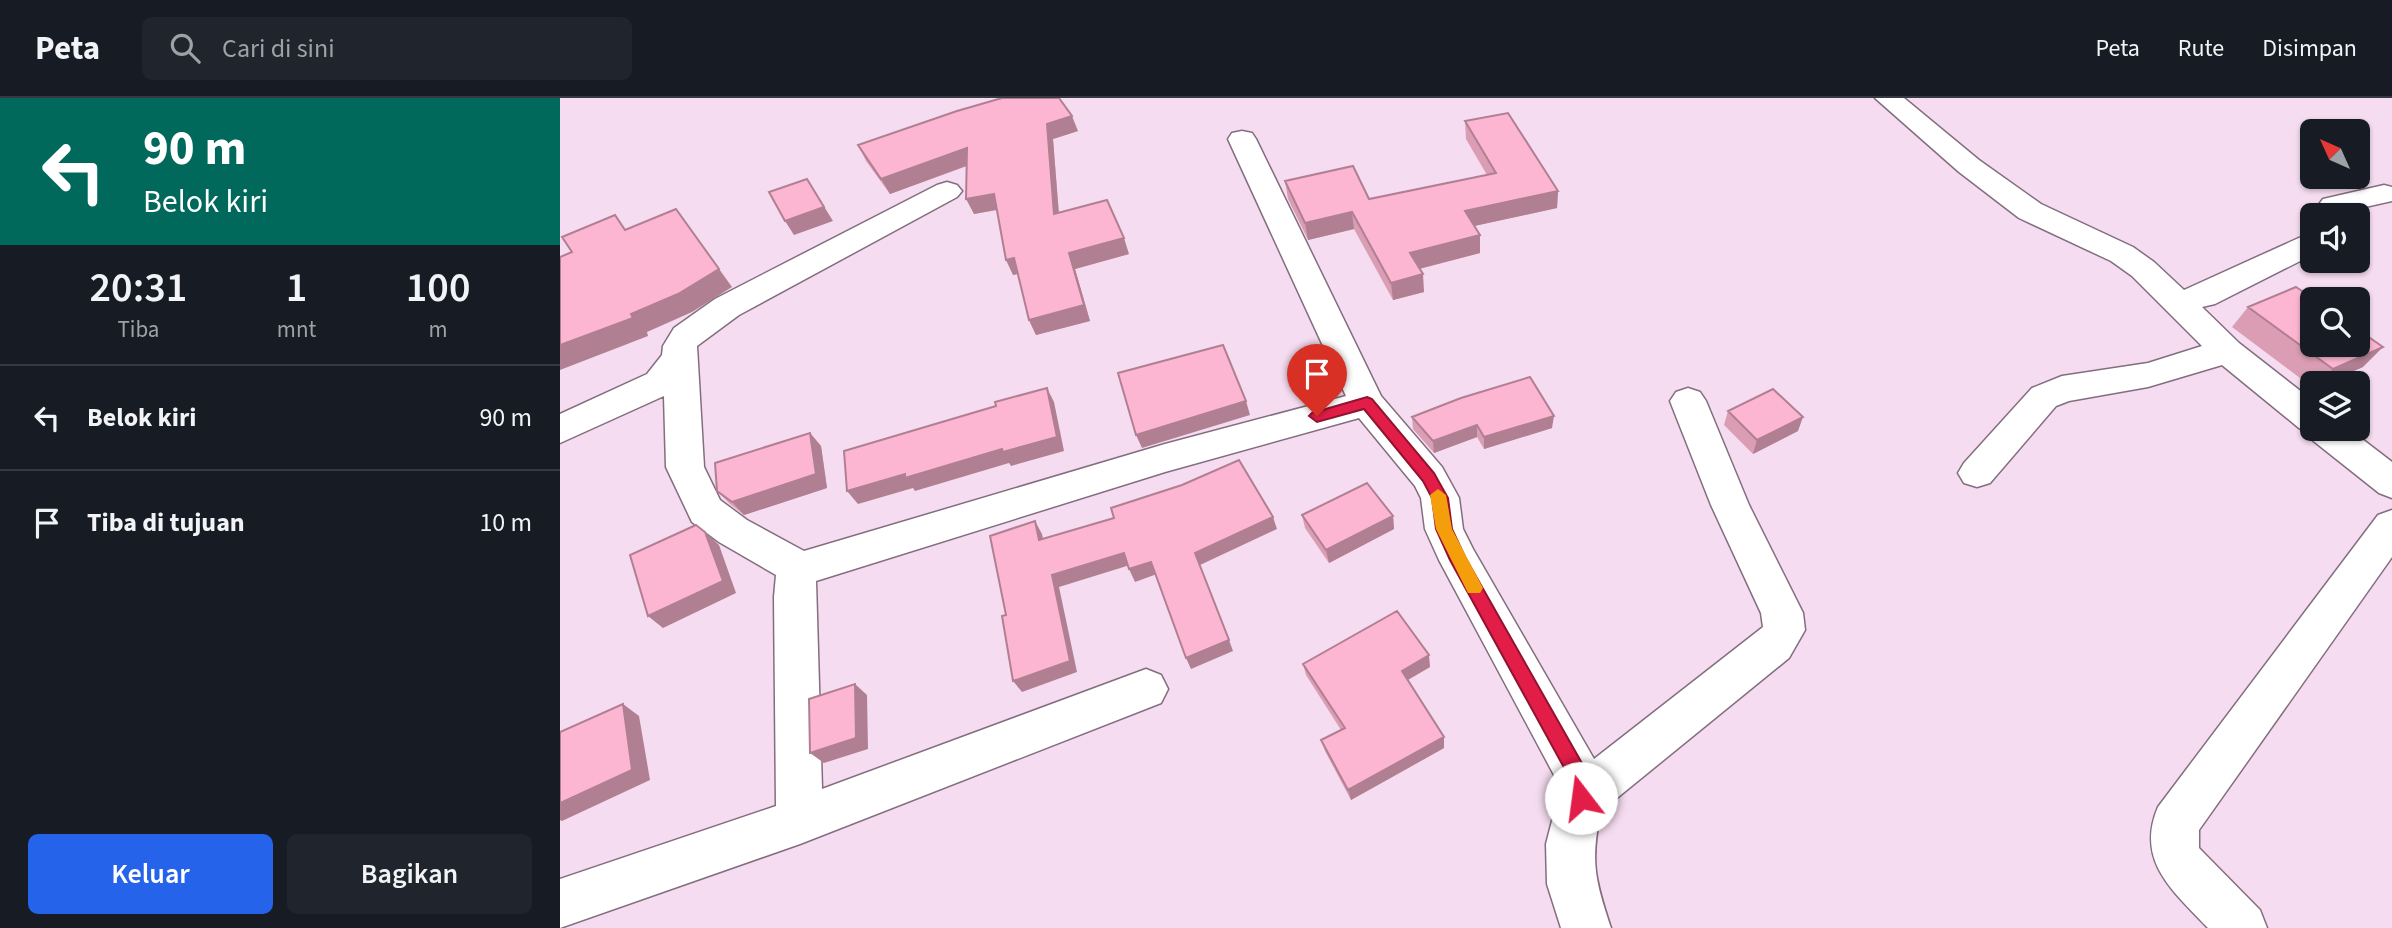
<!DOCTYPE html>
<html lang="id">
<style>
:root{--surface:#171b24;--page:#20242c;--text:#f1f3f6;--muted:#9ea1a6;--line:#363941;--accent:#2563eb}
body{margin:0;font-family:"Source Sans 3",sans-serif;background:var(--page);color:var(--text);height:100vh;display:flex;flex-direction:column;font-size:26px;white-space:nowrap}
*{box-sizing:border-box;margin:0}
p{font-size:23px;color:var(--muted)}
.icon{flex:none;width:38px;height:38px;fill:none;stroke:currentColor;stroke-width:2;stroke-linecap:round;stroke-linejoin:round}
.map{position:relative;flex:1;overflow:hidden}
.drawer{display:flex;flex-direction:column;background:var(--surface);width:560px}
.drawer>*{flex:none}
.banner{background:#00695c;color:#fff;overflow:hidden}
.needle{width:46px;rotate:315deg}
.buttons{position:absolute;left:1740px;top:21px;display:grid;gap:14px}
.buttons a{display:grid;place-items:center;width:70px;height:70px;border-radius:10px;background:var(--surface);box-shadow:0 2px 5px #0004;font-size:35px}
.pin{position:absolute;display:grid;place-items:center;width:60px;height:60px;color:#fff;margin:-72px -30px;border-radius:50% 50% 50% 0;rotate:-45deg;box-shadow:0 0 7px #0007}
.pin .icon{rotate:45deg}
.me{position:absolute;width:77px;margin:-38px;rotate:345deg;stroke-linejoin:round;filter:drop-shadow(0 0 5px #0008)}
.turn{display:flex;align-items:center;gap:24px;height:147px;padding:0 28px;font-size:32px}
.turn .icon{width:91px;height:91px;stroke-width:2.5}
.turn b{display:block;font-size:49px;line-height:60px}
.eta{display:flex;justify-content:space-evenly;align-items:center;height:119px;text-align:center}
.eta b{font-size:42px;font-weight:600;line-height:49px}
.action{display:flex;gap:14px;margin-top:auto;padding:14px 28px}
.action a{flex:1;height:80px;border-radius:10px;background:var(--accent);color:#fff;font-size:28px;font-weight:600;line-height:80px;text-align:center}
.action a+a{background:var(--page);color:var(--text)}
ul{padding:0;list-style:none}
li{display:flex;align-items:center;gap:21px;height:105px;padding:0 28px;border-top:2px solid var(--line)}
li div{flex:1}
li b{display:block;font-size:26px}
li em{font-style:normal}
header{display:flex;align-items:center;gap:42px;box-sizing:border-box;height:98px;padding:0 35px;background:var(--surface);border-bottom:2px solid var(--line)}
header strong{font-size:33px}
nav{display:flex;gap:38px;margin-inline-start:auto;font-size:24px}
.search{width:490px;height:63px;background:var(--page);display:flex;align-items:center;gap:18px;box-sizing:border-box;padding:0 24px;border-radius:10px;color:var(--muted);font-size:26px}
main{display:flex;flex:1;min-height:0}
.map>svg:first-child{display:block}
.lines{fill:none;stroke-linecap:round;stroke-linejoin:round}
.minor-casing{stroke:#836e7f;stroke-width:3}
.minor{fill:#fff;fill-rule:evenodd}
.wall{fill:#da9db4}
.shaded-wall{fill:#b17f92}
.building{fill:#fdb6d1;stroke:#b17f92;stroke-width:2}
.route{fill:#e11d48;stroke:#92132f;stroke-width:2}
.slow{fill:#f59e0b}
</style>
<header>
<strong>Peta</strong>
<div class="search"><svg class="icon" aria-label="search" viewBox="0 0 24 24"><circle cx="10" cy="10" r="6"/><path d="M15 15l6 6"/></svg>Cari di sini</div>
<nav><a>Peta</a><a>Rute</a><a>Disimpan</a></nav>
</header>
<main>
<section class="drawer">
<div class="banner">
<div class="turn"><svg class="icon" aria-label="left" viewBox="0 0 24 24"><path d="M17 20v-9H6M10 6l-5 5 5 5"/></svg><div><b>90 m</b>Belok kiri</div></div>
</div>
<div class="eta">
<div><b>20:31</b><p>Tiba</p></div>
<div><b>1</b><p>mnt</p></div>
<div><b>100</b><p>m</p></div>
</div>
<ul>
<li><svg class="icon" aria-label="left" viewBox="0 0 24 24"><path d="M17 20v-9H6M10 6l-5 5 5 5"/></svg><div><b>Belok kiri</b></div><em>90 m</em></li>
<li><svg class="icon" aria-label="arrive" viewBox="0 0 24 24"><path d="M6 21V4h12l-3 4 3 4H6"/></svg><div><b>Tiba di tujuan</b></div><em>10 m</em></li>
</ul>
<div class="action"><a>Keluar</a><a>Bagikan</a></div>
</section>
<div class="map">
<svg width="1832" height="830" viewBox="0 0 1832 830">
<rect width="100%" height="100%" fill="#f5dcf0"/>
<g class="lines">
<g class="minor-casing">
<path id="minor" d="M 1315,0 L 1344,0 L 1419,62 L 1481,106 L 1573,149 L 1594,164 L 1624,192 L 1752,134 L 1752,157 L 1655,206 L 1642,209 L 1679,245 L 1752,302 L 1752,331 L 1789,331 L 1832,364 L 1832,400 L 1819,395 L 1751,341 L 1747,333 L 1739,330 L 1662,267 L 1588,289 L 1509,303 L 1496,308 L 1430,385 L 1417,389 L 1404,385 L 1398,375 L 1404,365 L 1472,290 L 1502,278 L 1588,265 L 1642,248 L 1572,178 L 1551,163 L 1459,120 L 1399,74 Z
M 682,33 L 692,35 L 696,41 L 821,298 L 882,369 L 893,389 L 899,400 L 903,431 L 913,451 L 1034,661 L 1203,529 L 1201,515 L 1151,407 L 1110,303 L 1116,294 L 1128,290 L 1140,294 L 1146,303 L 1189,407 L 1243,515 L 1245,532 L 1229,560 L 1041,713 C 1030,763 1035,782 1051,830 L 1001,830 L 987,786 L 986,746 L 998,700 L 994,677 L 879,462 L 865,431 L 861,400 L 855,388 L 799,320 L 605,374 L 256,483 L 262,691 L 586,571 L 601,577 L 608,591 L 601,605 L 240,746 L 0,830 L 0,781 L 216,708 L 214,499 L 216,477 L 159,444 L 132,424 L 106,369 L 104,298 L 0,345 L 0,316 L 87,276 L 102,257 L 103,248 L 114,230 L 155,201 L 377,87 L 387,84 L 397,87 L 402,93 L 397,99 L 179,217 L 137,248 L 144,369 L 160,402 L 187,422 L 244,453 L 605,346 L 786,298 L 668,41 L 672,35 Z
M 1824,87 L 1832,89 L 1832,103 L 1783,114 L 1781,117 L 1751,117 L 1763,101 Z
M 1832,412 L 1832,459 L 1639,732 L 1639,750 L 1700,812 L 1707,830 L 1648,830 C 1613,793 1575,763 1598,709 L 1818,417 Z"/>
</g>
<use href="#minor" class="minor"/>
</g>
<path class="wall" d="M 905,23 L 998,93 L 997,110 L 914,128 L 920,137 L 920,155 L 859,171 L 864,194 L 833,202 L 794,131 L 748,142 L 728,101 L 725,83 L 809,101 L 927,77 L 906,41 Z
M 518,33 L 493,41 L 499,115 L 569,156 L 515,171 L 530,223 L 476,237 L 469,222 L 458,176 L 453,177 L 437,112 L 414,116 L 407,68 L 330,96 L 306,63 L 298,47 Z
M 1688,209 L 1803,269 L 1766,285 L 1752,285 L 1752,289 L 1672,229 Z
M 1168,313 L 1238,333 L 1193,356 L 1164,327 Z
M 852,319 L 992,330 L 924,351 L 917,339 L 874,355 L 853,331 Z
M 250,335 L 261,348 L 267,390 L 184,417 L 170,406 L 157,393 Z
M 742,417 L 833,418 L 834,431 L 769,465 L 745,430 Z
M 743,566 L 870,569 L 848,582 L 884,639 L 884,650 L 791,702 L 765,653 L 761,642 L 781,632 L 746,577 Z"/>
<path class="shaded-wall" d="M 512,18 L 518,33 L 493,41 L 500,132 L 494,116 L 487,26 Z
M 407,50 L 414,65 L 330,96 L 321,81 Z
M 247,81 L 273,123 L 234,137 L 225,123 Z
M 998,93 L 997,110 L 905,130 L 905,113 Z
M 434,96 L 441,111 L 414,116 L 406,101 Z
M 116,111 L 172,189 L 132,214 L 87,234 L 88,238 L 0,272 L 0,247 L 71,216 Z
M 792,114 L 794,131 L 748,142 L 745,125 Z
M 920,137 L 920,155 L 851,173 L 850,155 Z
M 564,140 L 569,156 L 515,171 L 530,223 L 476,237 L 469,222 L 509,155 Z
M 454,160 L 461,175 L 453,177 L 446,162 Z
M 863,176 L 864,194 L 833,202 L 831,185 Z
M 1823,249 L 1803,269 L 1766,285 L 1759,285 L 1773,271 Z
M 487,290 L 494,304 L 504,353 L 451,368 L 449,365 L 355,393 L 353,390 L 298,406 L 287,393 Z
M 686,303 L 690,317 L 582,350 L 576,337 Z
M 994,318 L 992,330 L 924,351 L 924,339 Z
M 1243,319 L 1238,333 L 1193,356 L 1197,342 Z
M 917,327 L 917,339 L 874,355 L 873,343 Z
M 250,335 L 261,348 L 267,390 L 184,417 L 172,404 Z
M 833,418 L 834,431 L 769,465 L 766,452 Z
M 713,419 L 717,431 L 640,467 L 635,455 Z
M 475,423 L 482,436 L 486,454 L 479,442 Z
M 145,434 L 159,447 L 176,495 L 103,530 L 88,518 Z
M 564,455 L 570,467 L 499,489 L 517,574 L 462,594 L 453,583 L 492,477 Z
M 591,464 L 597,476 L 575,484 L 569,471 Z
M 669,542 L 673,553 L 631,571 L 626,560 Z
M 869,557 L 870,569 L 844,584 L 842,573 Z
M 295,586 L 307,597 L 308,651 L 264,665 L 250,655 Z
M 63,606 L 79,618 L 90,682 L 2,723 L 0,722 L 0,705 Z
M 884,639 L 884,650 L 791,702 L 788,692 Z"/>
<path class="building" d="M 442,0 L 499,0 L 512,18 L 487,26 L 494,116 L 547,102 L 564,140 L 509,155 L 524,207 L 469,222 L 454,160 L 446,162 L 434,96 L 406,101 L 407,50 L 321,81 L 298,47 L 397,13 Z
M 948,15 L 998,93 L 905,113 L 920,137 L 850,155 L 863,176 L 831,185 L 792,114 L 745,125 L 725,83 L 793,68 L 809,101 L 936,75 L 905,23 Z
M 247,81 L 264,109 L 225,123 L 209,94 Z
M 116,111 L 159,171 L 118,196 L 71,216 L 73,220 L 0,247 L 0,159 L 12,154 L 2,139 L 55,117 L 65,132 Z
M 1736,189 L 1754,201 L 1752,201 L 1752,247 L 1797,247 L 1797,231 L 1823,249 L 1773,271 L 1688,209 Z
M 663,247 L 686,303 L 576,337 L 558,275 Z
M 970,279 L 994,318 L 924,339 L 917,327 L 873,343 L 852,319 L 901,300 Z
M 487,290 L 497,339 L 443,354 L 442,351 L 345,380 L 345,376 L 287,393 L 284,353 L 436,308 L 435,304 Z
M 1213,291 L 1243,319 L 1197,342 L 1168,313 Z
M 250,335 L 256,376 L 172,404 L 157,393 L 155,365 Z
M 679,362 L 713,419 L 635,455 L 669,542 L 626,560 L 591,464 L 569,471 L 564,455 L 492,477 L 510,563 L 453,583 L 442,518 L 446,517 L 430,438 L 475,423 L 479,442 L 554,420 L 551,410 L 622,387 Z
M 807,385 L 833,418 L 766,452 L 742,417 Z
M 136,427 L 145,434 L 163,483 L 88,518 L 70,457 Z
M 837,513 L 869,557 L 842,573 L 884,639 L 788,692 L 761,642 L 785,630 L 743,566 Z
M 295,586 L 296,640 L 250,655 L 249,601 Z
M 63,606 L 72,672 L 0,705 L 0,634 Z"/>
<path class="route" d="M 807,299 L 812,301 L 874,375 L 888,400 L 892,431 L 905,459 L 1023,667 L 1031,700 L 1028,707 L 1021,710 L 1014,707 L 1007,675 L 890,462 L 876,431 L 872,400 L 863,383 L 804,311 L 757,324 L 749,318 L 752,315 Z"/>
<path class="slow" d="M 878,391 L 886,397 L 892,431 L 923,490 L 920,495 L 908,495 L 876,431 L 870,397 Z"/>
</svg>
<div class="buttons">
<a><svg class="needle" viewBox="-14 -14 28 28"><path d="M0-13l5 13h-10z" fill="#e53935"/><path d="M0 13l5-13h-10z" fill="#9ea1a6"/></svg></a>
<a><svg class="icon" aria-label="sound" viewBox="0 0 24 24"><path d="M4 9h4l5-4v14l-5-4H4zM17 9q2 3 0 6"/></svg></a>
<a><svg class="icon" aria-label="search" viewBox="0 0 24 24"><circle cx="10" cy="10" r="6"/><path d="M15 15l6 6"/></svg></a>
<a><svg class="icon" aria-label="layers" viewBox="0 0 24 24"><path d="M12 4l9 5-9 5-9-5zM3 14l9 5 9-5"/></svg></a>
</div>
<div class="pin" style="left:757px;top:318px;background:#d93025"><svg class="icon" aria-label="arrive" viewBox="0 0 24 24"><path d="M6 21V4h12l-3 4 3 4H6"/></svg></div>
<svg class="me" style="left:1021px;top:700px" viewBox="-20 -20 40 40"><circle r="19" fill="#fff"/><path d="M0-13L10 11 0 6-10 11z" fill="#e11d48"/></svg>
</div>
</main>
